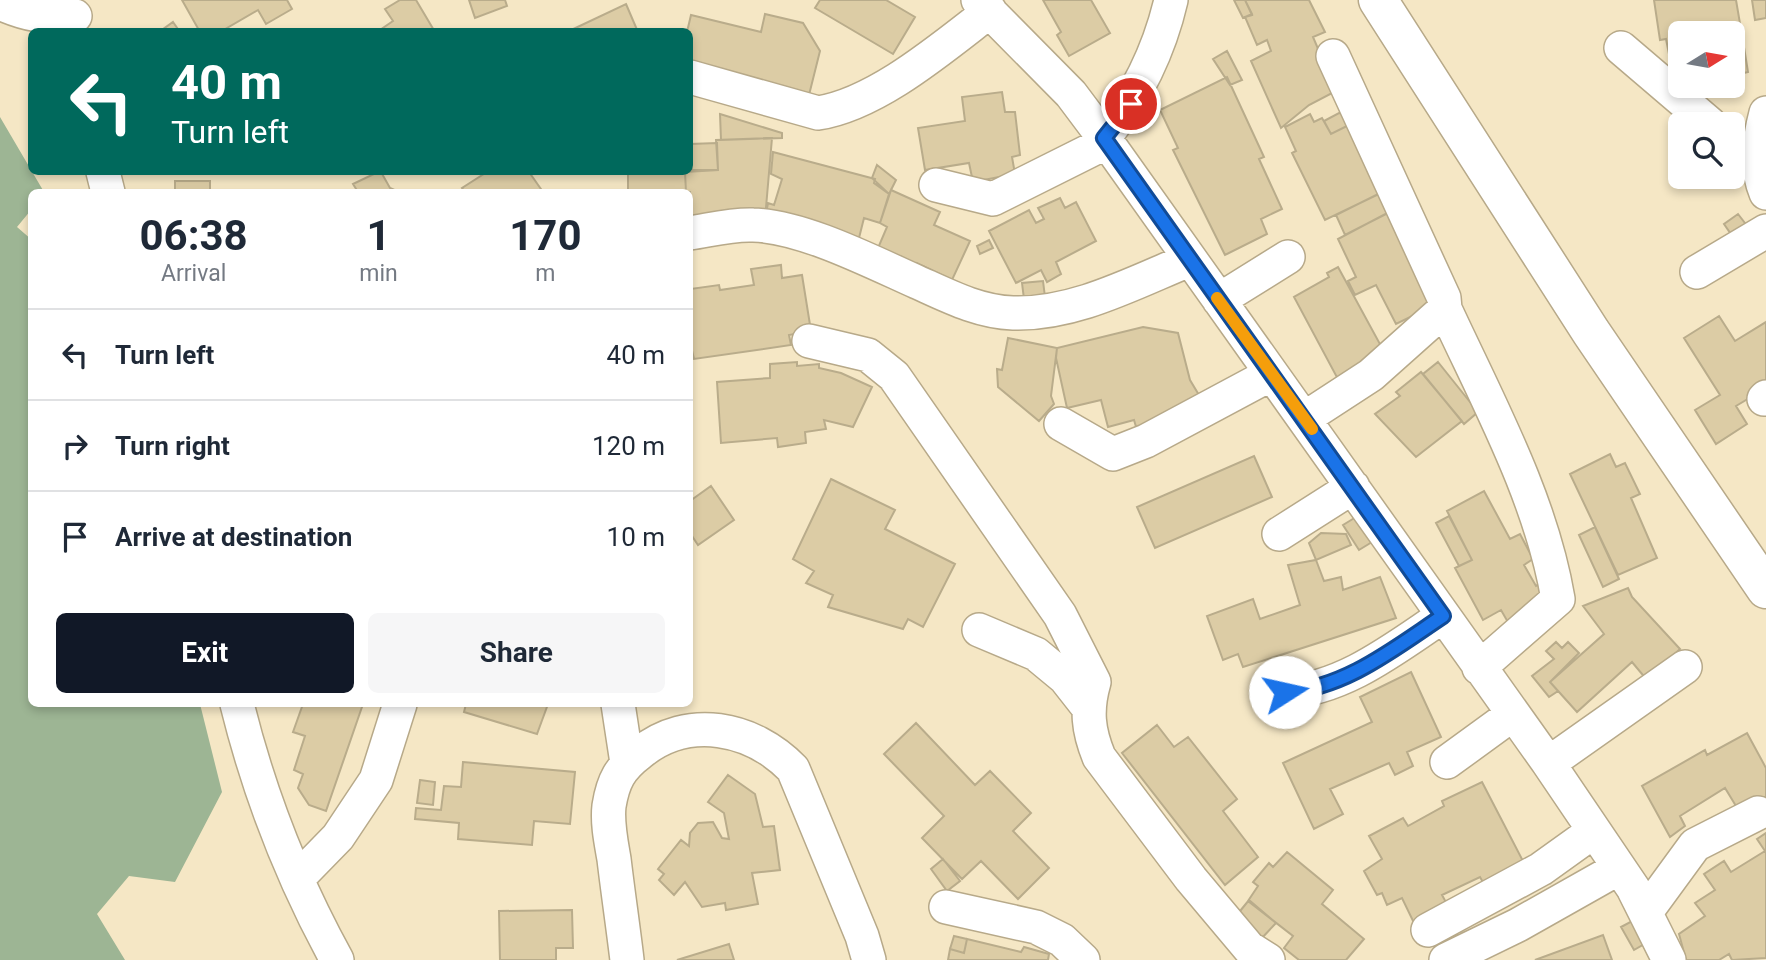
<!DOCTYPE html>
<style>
:root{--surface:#fff;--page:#f6f6f7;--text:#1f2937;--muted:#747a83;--line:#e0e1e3;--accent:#111827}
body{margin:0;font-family:Roboto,sans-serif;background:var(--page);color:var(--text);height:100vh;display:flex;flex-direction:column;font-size:26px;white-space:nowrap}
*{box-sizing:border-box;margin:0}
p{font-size:23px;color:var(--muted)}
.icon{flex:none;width:38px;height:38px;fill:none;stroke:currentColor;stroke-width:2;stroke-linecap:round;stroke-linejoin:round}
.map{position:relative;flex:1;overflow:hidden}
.sheet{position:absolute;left:28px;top:189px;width:665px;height:518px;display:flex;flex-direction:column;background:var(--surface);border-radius:10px;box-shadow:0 4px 10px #0003}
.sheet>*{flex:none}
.hud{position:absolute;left:28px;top:28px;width:665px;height:147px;border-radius:10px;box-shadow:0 4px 10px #0003;background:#00695c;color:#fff;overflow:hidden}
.needle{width:46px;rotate:79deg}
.buttons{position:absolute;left:1668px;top:21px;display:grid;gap:14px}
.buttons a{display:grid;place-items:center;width:77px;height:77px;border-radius:10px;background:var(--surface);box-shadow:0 4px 10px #0003;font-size:35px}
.pin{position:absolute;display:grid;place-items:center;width:60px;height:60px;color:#fff;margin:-30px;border:4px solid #fff;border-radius:50%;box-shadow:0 2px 7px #0007}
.me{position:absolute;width:77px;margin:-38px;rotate:80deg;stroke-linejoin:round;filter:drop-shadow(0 0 5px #0008)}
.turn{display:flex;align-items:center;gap:24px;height:147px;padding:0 28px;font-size:32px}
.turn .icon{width:91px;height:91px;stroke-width:2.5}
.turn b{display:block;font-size:49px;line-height:60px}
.eta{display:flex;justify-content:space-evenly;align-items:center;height:119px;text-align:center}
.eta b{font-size:42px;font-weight:700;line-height:49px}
.cta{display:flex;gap:14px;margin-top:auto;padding:14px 28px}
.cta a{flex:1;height:80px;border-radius:10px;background:var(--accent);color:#fff;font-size:28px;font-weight:700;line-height:80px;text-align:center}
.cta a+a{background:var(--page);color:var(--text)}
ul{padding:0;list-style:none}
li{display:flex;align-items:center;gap:21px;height:91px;padding:0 28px;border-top:2px solid var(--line)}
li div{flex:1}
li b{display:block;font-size:26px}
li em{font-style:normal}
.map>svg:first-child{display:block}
.forest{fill:#9db594}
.building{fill:#dccca5;stroke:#b9ac8b;stroke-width:2}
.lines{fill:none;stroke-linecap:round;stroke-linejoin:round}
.minor-casing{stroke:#b7a989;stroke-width:36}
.major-casing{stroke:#b7a989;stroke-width:41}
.minor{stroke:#fff;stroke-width:33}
.major{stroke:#fff;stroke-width:38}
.route-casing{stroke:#114b97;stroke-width:18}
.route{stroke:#1a73e8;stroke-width:12}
.slow{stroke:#f59e0b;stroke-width:12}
</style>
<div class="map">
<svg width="1766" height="960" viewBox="0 0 1766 960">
<rect width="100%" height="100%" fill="#f5e7c5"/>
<path class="forest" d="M 0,117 L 44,192 L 32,192 L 31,210 L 17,227 L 32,240 L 32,704 L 200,704 L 222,792 L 175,882 L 129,876 L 97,914 L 125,960 L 0,960 Z"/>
<path class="building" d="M 182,0 L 287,0 L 292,9 L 266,24 L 258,10 L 220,32 L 200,32 Z
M 400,0 L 416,0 L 435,32 L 377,32 L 393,21 L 385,9 Z
M 469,0 L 505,0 L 507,6 L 475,18 Z
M 820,0 L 886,0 L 915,17 L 893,54 L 815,8 Z
M 1043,0 L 1091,0 L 1110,33 L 1069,56 L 1057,35 L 1061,32 Z
M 1234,0 L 1245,0 L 1252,14 L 1243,18 Z
M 1245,0 L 1309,0 L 1325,32 L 1313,37 L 1336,91 L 1309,105 L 1281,128 L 1251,61 L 1271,51 L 1267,40 L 1257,45 L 1245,17 L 1252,15 Z
M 1654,0 L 1736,0 L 1743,41 L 1732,43 L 1732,33 L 1680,33 L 1680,52 L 1669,54 L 1666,39 L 1660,40 Z
M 1752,0 L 1766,0 L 1766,18 L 1755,20 Z
M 626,4 L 638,32 L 567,32 Z
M 765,14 L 803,23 L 820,51 L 808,99 L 690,61 L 690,32 L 687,32 L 691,15 L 761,32 Z
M 173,22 L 180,32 L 159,32 Z
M 1743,41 L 1748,72 L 1732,76 L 1732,43 Z
M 1227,51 L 1242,80 L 1230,85 L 1213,59 Z
M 1227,77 L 1264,157 L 1259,159 L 1282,209 L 1261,219 L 1267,234 L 1225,255 L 1173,150 L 1178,148 L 1160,110 Z
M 1002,92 L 1005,112 L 1015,112 L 1020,155 L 1012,157 L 1015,174 L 973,182 L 969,163 L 925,170 L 918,128 L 965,121 L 962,97 Z
M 1339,113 L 1350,115 L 1349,125 L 1331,134 L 1324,121 Z
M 720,114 L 782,133 L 782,138 L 721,140 Z
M 1310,114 L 1314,122 L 1322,118 L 1331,134 L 1349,125 L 1381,193 L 1325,220 L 1292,153 L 1296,151 L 1285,127 Z
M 772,138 L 765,219 L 690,224 L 690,192 L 686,192 L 685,172 L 718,170 L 716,140 Z
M 717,143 L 718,170 L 690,170 L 690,144 Z
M 773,152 L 875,179 L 874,183 L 889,194 L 880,223 L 864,218 L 857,246 L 765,219 L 768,203 L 774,205 L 782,179 L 771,174 Z
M 877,165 L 896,180 L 889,194 L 872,178 Z
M 378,172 L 381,172 L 390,188 L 399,192 L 358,192 L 353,184 Z
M 487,172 L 529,172 L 543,192 L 465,192 L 462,188 Z
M 628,172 L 685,172 L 686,192 L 628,192 Z
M 175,181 L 210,181 L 210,192 L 175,192 Z
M 891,190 L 940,212 L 934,225 L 970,241 L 952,280 L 917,263 L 915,268 L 878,248 L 887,227 L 880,223 Z
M 1380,193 L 1390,212 L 1345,235 L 1336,215 Z
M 1060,198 L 1065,208 L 1076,202 L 1096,241 L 1056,262 L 1061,274 L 1047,282 L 1041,270 L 1016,283 L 989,231 L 1029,210 L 1036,223 L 1044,219 L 1038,208 Z
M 1387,213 L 1435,305 L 1396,324 L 1376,285 L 1355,295 L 1348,281 L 1356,277 L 1338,239 Z
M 1738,214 L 1748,227 L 1733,237 L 1724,224 Z
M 989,240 L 993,248 L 980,254 L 977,246 Z
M 781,265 L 782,278 L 802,275 L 811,331 L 789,335 L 791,345 L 694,359 L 690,342 L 690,289 L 719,285 L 720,290 L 754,285 L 751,269 Z
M 1338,267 L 1387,357 L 1340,383 L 1294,297 L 1329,277 L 1327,273 Z
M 1043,281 L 1045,297 L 1024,299 L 1022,283 Z
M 1719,316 L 1735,341 L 1766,322 L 1766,388 L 1736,406 L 1747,424 L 1716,444 L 1695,410 L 1720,395 L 1684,338 Z
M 1143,327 L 1178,333 L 1190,380 L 1202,400 L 1137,430 L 1134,420 L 1108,427 L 1101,400 L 1067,408 L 1056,358 L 1057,348 Z
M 1008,338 L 1057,348 L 1051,396 L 1054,404 L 1039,421 L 998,387 L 997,369 L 1002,370 Z
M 797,362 L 797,366 L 819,364 L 819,368 L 841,373 L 872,387 L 853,427 L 824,420 L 826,429 L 805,432 L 806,443 L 778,447 L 777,438 L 721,443 L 717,382 L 770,378 L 770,364 Z
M 1438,362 L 1478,412 L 1464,424 L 1423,374 Z
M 1421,372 L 1462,421 L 1416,457 L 1375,414 L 1400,396 L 1396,392 Z
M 1610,454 L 1616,467 L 1625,463 L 1640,494 L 1631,498 L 1657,558 L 1618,575 L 1570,474 Z
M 1254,456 L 1272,497 L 1155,548 L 1137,507 Z
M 831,479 L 895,510 L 885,529 L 955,564 L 923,627 L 908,619 L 903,629 L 828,607 L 833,595 L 806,583 L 814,571 L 793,559 Z
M 711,486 L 734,520 L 698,545 L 690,533 L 690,501 Z
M 1484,491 L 1510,539 L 1520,534 L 1533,559 L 1524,565 L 1536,586 L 1542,583 L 1544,604 L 1509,624 L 1501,610 L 1483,620 L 1455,568 L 1472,560 L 1447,511 Z
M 1449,516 L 1472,560 L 1459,566 L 1436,523 Z
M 1356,517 L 1372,542 L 1359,550 L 1343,525 Z
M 1595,527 L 1619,579 L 1603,587 L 1579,535 Z
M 1321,533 L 1346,534 L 1351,545 L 1316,560 L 1309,543 Z
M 1316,560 L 1324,581 L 1341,577 L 1343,590 L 1380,577 L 1396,618 L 1243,667 L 1238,654 L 1223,660 L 1207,616 L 1253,599 L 1260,619 L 1300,605 L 1288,565 Z
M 1628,588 L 1632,597 L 1680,649 L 1647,680 L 1632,662 L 1577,712 L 1550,682 L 1604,634 L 1583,606 Z
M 1556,642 L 1562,648 L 1568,642 L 1579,653 L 1550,682 L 1558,691 L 1549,697 L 1532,676 L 1554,659 L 1546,651 Z
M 1411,672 L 1441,737 L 1407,752 L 1413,766 L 1395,775 L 1389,763 L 1330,789 L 1343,814 L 1314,829 L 1283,763 L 1372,722 L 1360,697 Z
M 303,704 L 363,704 L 326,811 L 309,805 L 298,788 L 303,774 L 294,770 L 305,736 L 293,732 Z
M 466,704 L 548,704 L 537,734 L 464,712 Z
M 916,723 L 975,785 L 990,771 L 1031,813 L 1013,831 L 1049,868 L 1018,899 L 981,861 L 962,879 L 922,838 L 944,816 L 884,754 Z
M 1157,725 L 1174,747 L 1188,737 L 1237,799 L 1223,811 L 1258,857 L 1225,885 L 1122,753 Z
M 1747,733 L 1766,768 L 1766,796 L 1739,811 L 1725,788 L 1680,816 L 1685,826 L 1670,837 L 1642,786 L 1705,750 L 1707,755 Z
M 463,762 L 575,772 L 570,824 L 534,821 L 532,845 L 458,839 L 459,823 L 415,819 L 416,808 L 441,810 L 444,786 L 461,787 Z
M 728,775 L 755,794 L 763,827 L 774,826 L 780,870 L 752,873 L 758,904 L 726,910 L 725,903 L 702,907 L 685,882 L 674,895 L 659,880 L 664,874 L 658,869 L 681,840 L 689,846 L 690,833 L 698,823 L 713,822 L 722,838 L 729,839 L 724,813 L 708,802 Z
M 420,780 L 435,782 L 433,805 L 417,803 Z
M 1482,782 L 1524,863 L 1484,884 L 1480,877 L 1442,895 L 1448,906 L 1414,923 L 1402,898 L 1387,905 L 1382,893 L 1377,895 L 1364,871 L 1382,859 L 1369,836 L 1403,818 L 1408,826 L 1444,806 L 1442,801 Z
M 1766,833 L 1766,958 L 1732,960 L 1729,954 L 1719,960 L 1686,960 L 1679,934 L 1705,916 L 1695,903 L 1715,890 L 1704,874 L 1724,861 L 1731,872 L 1765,851 L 1757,839 Z
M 1287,852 L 1333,890 L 1322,904 L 1364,939 L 1346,960 L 1299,960 L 1284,948 L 1293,936 L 1248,901 L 1258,886 L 1253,882 L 1269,863 L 1273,867 Z
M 943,859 L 960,881 L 947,891 L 931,869 Z
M 1249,900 L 1276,923 L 1261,939 L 1236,916 Z
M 572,910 L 573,948 L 556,948 L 556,960 L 500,960 L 499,911 Z
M 1634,920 L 1646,943 L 1634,950 L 1621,927 Z
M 1603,935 L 1612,960 L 1535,960 Z
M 954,936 L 967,939 L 964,953 L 950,949 Z
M 967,939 L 1021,952 L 1024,947 L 1049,954 L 1048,960 L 948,960 L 950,949 L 964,953 Z
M 729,944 L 734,960 L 677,960 Z"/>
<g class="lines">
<g class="minor-casing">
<path id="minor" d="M 978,0 L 1071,94 L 1107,142 L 1547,761 L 1633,888 L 1669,960
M 0,3 C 26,15 47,18 75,16
M 1621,48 L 1710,124
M 690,77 L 818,113 C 877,104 943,47 990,11
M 1766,113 C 1759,140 1755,166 1766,193
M 1104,138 C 1137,96 1159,52 1171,0
M 103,172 L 108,192
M 936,185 L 993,199 L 1107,142
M 690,233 C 710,230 732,224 753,225 C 802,226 872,262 917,282 C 948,296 979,312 1013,313 C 1074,315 1133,283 1189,260
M 1697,272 L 1766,231
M 1219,300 L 1288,257
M 1445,309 C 1488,402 1541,498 1558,599 L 1479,668
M 809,341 L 868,355 L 894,376 L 1060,615 L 1094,682 C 1086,710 1088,730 1099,757 L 1191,879 L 1249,948 L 1268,960
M 1764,399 L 1766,397
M 1305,418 L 1371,375 L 1445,309 L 1444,298 L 1333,56
M 1061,424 L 1113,454 L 1146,441 L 1271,374
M 1279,534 L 1353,487
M 979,630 L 1036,654 L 1065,678 L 1087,706
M 1285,692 C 1344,689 1395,648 1443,616
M 237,704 C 259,793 293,880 337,960
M 618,704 L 627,763
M 1447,762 L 1513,714
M 1549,763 L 1685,667
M 297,879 L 338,837 L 376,780 L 400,704
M 946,907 L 1036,927 L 1062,940 L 1083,960
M 1646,912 L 1695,845 L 1758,813
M 1428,930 L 1541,869 L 1594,831
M 627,960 C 623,926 618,893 614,859 C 611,842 607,823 609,806 C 613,781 620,768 640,753 C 688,714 752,727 793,769 L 862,936 L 869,960
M 1446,960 L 1518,925 L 1619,868"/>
</g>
<g class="major-casing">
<path id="major" d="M 1378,0 L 1591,332 L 1766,589"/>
</g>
<use href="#minor" class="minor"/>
<use href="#major" class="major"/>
</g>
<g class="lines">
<g class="route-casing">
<path id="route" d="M 1131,104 L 1104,138 L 1443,616 C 1395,648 1344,689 1285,692"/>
</g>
<use href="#route" class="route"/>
<path class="slow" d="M 1217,298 L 1312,429"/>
</g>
</svg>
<div class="buttons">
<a><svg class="needle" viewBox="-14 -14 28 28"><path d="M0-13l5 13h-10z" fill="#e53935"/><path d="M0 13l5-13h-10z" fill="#747a83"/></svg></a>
<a><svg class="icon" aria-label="search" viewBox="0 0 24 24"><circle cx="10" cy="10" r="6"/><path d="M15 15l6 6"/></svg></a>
</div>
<div class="pin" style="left:1131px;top:104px;background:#d93025"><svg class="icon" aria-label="arrive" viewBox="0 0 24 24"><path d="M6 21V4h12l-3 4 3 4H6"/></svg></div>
<svg class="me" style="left:1285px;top:692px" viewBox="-20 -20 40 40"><circle r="19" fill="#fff"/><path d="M0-13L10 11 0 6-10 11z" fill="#1a73e8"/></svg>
<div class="hud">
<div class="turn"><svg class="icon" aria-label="left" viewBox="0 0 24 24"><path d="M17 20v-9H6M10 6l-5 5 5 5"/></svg><div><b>40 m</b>Turn left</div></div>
</div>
<section class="sheet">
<div class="eta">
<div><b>06:38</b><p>Arrival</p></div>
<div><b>1</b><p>min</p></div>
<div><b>170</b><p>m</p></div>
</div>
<ul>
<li><svg class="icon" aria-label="left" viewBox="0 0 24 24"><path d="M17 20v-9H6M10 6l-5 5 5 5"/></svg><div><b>Turn left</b></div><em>40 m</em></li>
<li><svg class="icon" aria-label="right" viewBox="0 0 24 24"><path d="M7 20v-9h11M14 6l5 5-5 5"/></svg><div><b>Turn right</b></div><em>120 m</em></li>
<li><svg class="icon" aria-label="arrive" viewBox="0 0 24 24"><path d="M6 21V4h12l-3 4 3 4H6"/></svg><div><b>Arrive at destination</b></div><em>10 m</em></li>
</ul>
<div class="cta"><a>Exit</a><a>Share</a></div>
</section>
</div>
